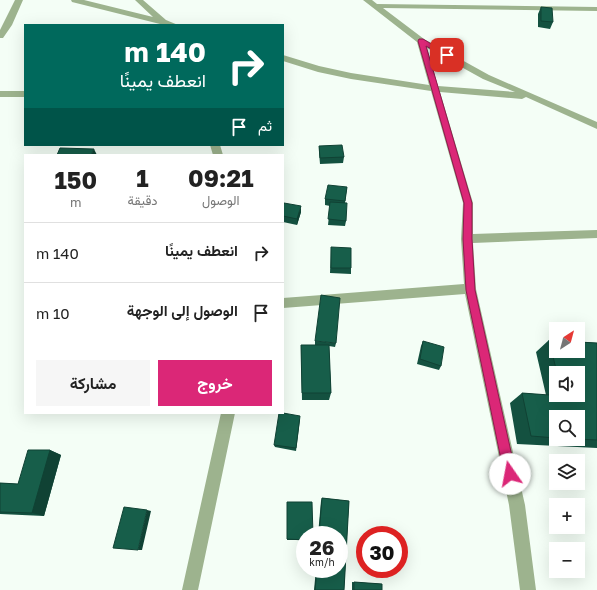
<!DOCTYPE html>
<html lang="ar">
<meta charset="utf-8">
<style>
:root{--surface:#fff;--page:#f6f6f6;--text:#222;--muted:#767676;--line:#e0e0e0;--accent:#db2777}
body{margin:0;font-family:"Golos Text",Vazirmatn,sans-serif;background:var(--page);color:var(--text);direction:rtl;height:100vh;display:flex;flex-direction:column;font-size:15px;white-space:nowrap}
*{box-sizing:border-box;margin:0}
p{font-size:13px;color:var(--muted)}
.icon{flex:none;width:22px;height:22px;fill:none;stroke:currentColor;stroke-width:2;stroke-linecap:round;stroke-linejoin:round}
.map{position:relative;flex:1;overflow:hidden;direction:ltr}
.side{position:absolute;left:24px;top:154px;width:260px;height:260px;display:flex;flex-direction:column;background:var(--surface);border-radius:0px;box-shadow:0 4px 16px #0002;direction:rtl}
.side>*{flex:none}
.banner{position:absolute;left:24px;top:24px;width:260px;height:122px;border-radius:0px;box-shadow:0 4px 16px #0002;direction:rtl;background:#00695c;color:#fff;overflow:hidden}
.needle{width:26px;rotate:36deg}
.controls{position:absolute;left:549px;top:322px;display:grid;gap:8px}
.controls a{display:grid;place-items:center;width:36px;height:36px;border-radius:0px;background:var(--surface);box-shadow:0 4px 16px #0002;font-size:20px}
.speed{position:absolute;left:296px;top:526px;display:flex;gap:8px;font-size:20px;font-weight:700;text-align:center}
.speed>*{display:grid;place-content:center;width:52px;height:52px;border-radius:50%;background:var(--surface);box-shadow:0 4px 16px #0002;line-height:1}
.speed small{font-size:10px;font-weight:400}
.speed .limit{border:6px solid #d22;background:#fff;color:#111}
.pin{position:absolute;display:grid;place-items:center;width:34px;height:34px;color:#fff;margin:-17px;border-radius:8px;box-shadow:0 2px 6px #0006}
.me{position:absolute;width:44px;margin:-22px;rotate:348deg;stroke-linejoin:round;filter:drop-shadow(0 0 3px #0008)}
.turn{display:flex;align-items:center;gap:14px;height:84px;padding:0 12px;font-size:18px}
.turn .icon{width:52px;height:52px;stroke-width:2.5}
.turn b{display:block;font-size:28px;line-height:34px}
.then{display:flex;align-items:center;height:38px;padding:0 12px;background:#0003;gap:8px;font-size:15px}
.eta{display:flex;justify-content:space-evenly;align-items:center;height:68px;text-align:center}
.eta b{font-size:24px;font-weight:700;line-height:28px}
.cta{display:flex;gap:8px;margin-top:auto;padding:8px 12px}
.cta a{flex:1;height:46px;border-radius:0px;background:var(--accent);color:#fff;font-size:16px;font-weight:700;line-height:46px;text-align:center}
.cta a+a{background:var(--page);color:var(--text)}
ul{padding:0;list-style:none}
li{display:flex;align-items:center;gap:12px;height:60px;padding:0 12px;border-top:1px solid var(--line)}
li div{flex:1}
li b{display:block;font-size:15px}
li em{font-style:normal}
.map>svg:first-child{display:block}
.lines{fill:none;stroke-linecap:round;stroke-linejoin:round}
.minor{fill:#9db38e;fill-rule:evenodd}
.wall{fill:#145140;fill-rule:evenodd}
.shaded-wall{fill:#104234}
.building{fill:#175e4a;stroke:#104234}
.route{fill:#db2777;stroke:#8e194d}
</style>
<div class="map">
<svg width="597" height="590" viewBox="0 0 597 590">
<rect width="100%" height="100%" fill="#f4fef6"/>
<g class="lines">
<path class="minor" d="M 15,0 L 23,0 L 12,25 L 3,38 L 0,38 L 0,30 Z
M 71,0 L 84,0 L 153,17 L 135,0 L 143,0 L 166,20 L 178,25 L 164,25 L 72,2 Z
M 363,0 L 372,0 L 377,4 L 597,7 L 597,11 L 383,8 L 424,39 L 489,75 L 597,122 L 597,129 L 526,97 L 522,99 L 440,92 L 473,203 L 473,234 L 597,230 L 597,238 L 473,243 L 476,289 L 525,505 L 536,590 L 520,590 L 509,505 L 465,294 L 283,308 L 283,298 L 464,284 L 461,239 L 463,203 L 431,91 L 351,79 L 318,72 L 283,61 L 283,55 L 319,66 L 351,73 L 429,85 L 417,42 ZM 427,48 L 483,79 L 515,92 L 438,86 Z
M 0,91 L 25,91 L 25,97 L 0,97 Z
M 210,145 L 220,145 L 223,155 L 213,155 Z
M 221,413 L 235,413 L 198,590 L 182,590 Z"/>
</g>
<path class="wall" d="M 541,7 L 553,22 L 550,29 L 538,27 L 538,14 Z
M 319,146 L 344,157 L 343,163 L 320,164 L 319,152 Z
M 347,187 L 345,203 L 346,221 L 345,226 L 328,225 L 330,206 L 325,205 L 325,199 Z
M 283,205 L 301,212 L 297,225 L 283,222 Z
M 331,247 L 351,268 L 351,274 L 330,273 Z
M 549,340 L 597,343 L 597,448 L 517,444 L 510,403 L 522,393 L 546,395 L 536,352 ZM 556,373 L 578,373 L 578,395 L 556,395 ZM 556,417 L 578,439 L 556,439 Z
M 315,341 L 336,343 L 335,347 L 329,346 L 331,393 L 329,400 L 302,400 L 301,345 L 315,345 Z
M 423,341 L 441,366 L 439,370 L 417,364 L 421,346 Z
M 300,419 L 296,451 L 275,447 L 274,445 Z
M 50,450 L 61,455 L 44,516 L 0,514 L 0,483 L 18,484 Z
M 322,498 L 349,501 L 344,590 L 314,590 L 316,569 L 339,569 L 339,535 L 318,535 L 321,501 Z
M 305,535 L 305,540 L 287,540 L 287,539 Z
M 352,582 L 382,584 L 382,590 L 352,590 Z"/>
<path class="shaded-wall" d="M 94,149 L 97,155 L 91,155 Z
M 301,206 L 301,212 L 297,225 L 297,219 Z
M 50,450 L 61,455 L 44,516 L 32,513 Z
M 147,510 L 151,511 L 142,550 L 138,550 Z"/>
<path class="building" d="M 541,7 L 552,8 L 553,22 L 541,21 Z
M 342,145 L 344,157 L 320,158 L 319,146 Z
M 60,148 L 94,149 L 91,155 L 57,155 Z
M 328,185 L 347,187 L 345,201 L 325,199 Z
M 330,202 L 347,203 L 346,221 L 328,219 Z
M 284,203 L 301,206 L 297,219 L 283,216 L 283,205 Z
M 331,247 L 351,248 L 351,268 L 331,268 Z
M 321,295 L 340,298 L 336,343 L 315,341 Z
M 549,340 L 556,341 L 556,351 L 578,351 L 578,342 L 597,343 L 597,440 L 577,439 L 578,439 L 578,417 L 556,417 L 556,438 L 531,436 L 522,393 L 563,396 L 563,395 L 578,395 L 578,373 L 557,373 Z
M 423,341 L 444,347 L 441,366 L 420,359 Z
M 301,345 L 329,345 L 331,393 L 302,393 Z
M 279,413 L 283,413 L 300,416 L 296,448 L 274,445 Z
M 28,450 L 50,450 L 32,513 L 0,512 L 0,483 L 18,484 Z
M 322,498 L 349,501 L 344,590 L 315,590 L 317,569 L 339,569 L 339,535 L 319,535 Z
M 287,502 L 312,502 L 313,535 L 305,535 L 305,540 L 287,539 Z
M 124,507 L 147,510 L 138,550 L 113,548 Z
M 354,582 L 382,584 L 382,590 L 354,590 Z"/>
<path class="route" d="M 419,39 L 423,39 L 450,55 L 445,57 L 426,46 L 472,203 L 472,239 L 475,290 L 516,474 L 514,478 L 510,480 L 506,478 L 504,474 L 466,290 L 463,239 L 464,203 L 418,41 Z"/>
</svg>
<div class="controls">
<a><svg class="needle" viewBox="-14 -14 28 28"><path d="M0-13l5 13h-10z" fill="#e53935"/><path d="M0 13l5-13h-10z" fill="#767676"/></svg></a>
<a><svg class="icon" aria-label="sound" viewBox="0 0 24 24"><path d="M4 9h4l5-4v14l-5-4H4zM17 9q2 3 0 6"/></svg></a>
<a><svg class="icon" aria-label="search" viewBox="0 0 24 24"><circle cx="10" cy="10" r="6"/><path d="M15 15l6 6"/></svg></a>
<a><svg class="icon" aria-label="layers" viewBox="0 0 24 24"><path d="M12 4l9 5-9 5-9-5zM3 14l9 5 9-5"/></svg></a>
<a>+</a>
<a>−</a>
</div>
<div class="speed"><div>26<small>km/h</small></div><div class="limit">30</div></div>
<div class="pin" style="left:447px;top:55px;background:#d93025"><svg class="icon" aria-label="arrive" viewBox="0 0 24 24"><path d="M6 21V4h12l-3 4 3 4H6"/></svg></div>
<svg class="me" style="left:510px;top:474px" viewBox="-20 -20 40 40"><circle r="19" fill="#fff"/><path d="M0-13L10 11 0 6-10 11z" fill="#db2777"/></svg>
<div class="banner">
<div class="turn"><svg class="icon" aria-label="right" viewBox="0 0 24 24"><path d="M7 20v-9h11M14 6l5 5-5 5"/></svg><div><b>140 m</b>انعطف يمينًا</div></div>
<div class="then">ثم<svg class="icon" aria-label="arrive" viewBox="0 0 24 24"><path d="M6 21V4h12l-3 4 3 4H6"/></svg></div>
</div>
<section class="side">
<div class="eta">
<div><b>09:21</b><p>الوصول</p></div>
<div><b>1</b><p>دقيقة</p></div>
<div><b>150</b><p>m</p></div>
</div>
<ul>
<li><svg class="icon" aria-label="right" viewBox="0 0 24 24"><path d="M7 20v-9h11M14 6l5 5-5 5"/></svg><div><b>انعطف يمينًا</b></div><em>140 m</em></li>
<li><svg class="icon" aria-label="arrive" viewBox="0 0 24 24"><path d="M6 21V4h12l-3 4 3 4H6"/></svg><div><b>الوصول إلى الوجهة</b></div><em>10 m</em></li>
</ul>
<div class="cta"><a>خروج</a><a>مشاركة</a></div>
</section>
</div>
